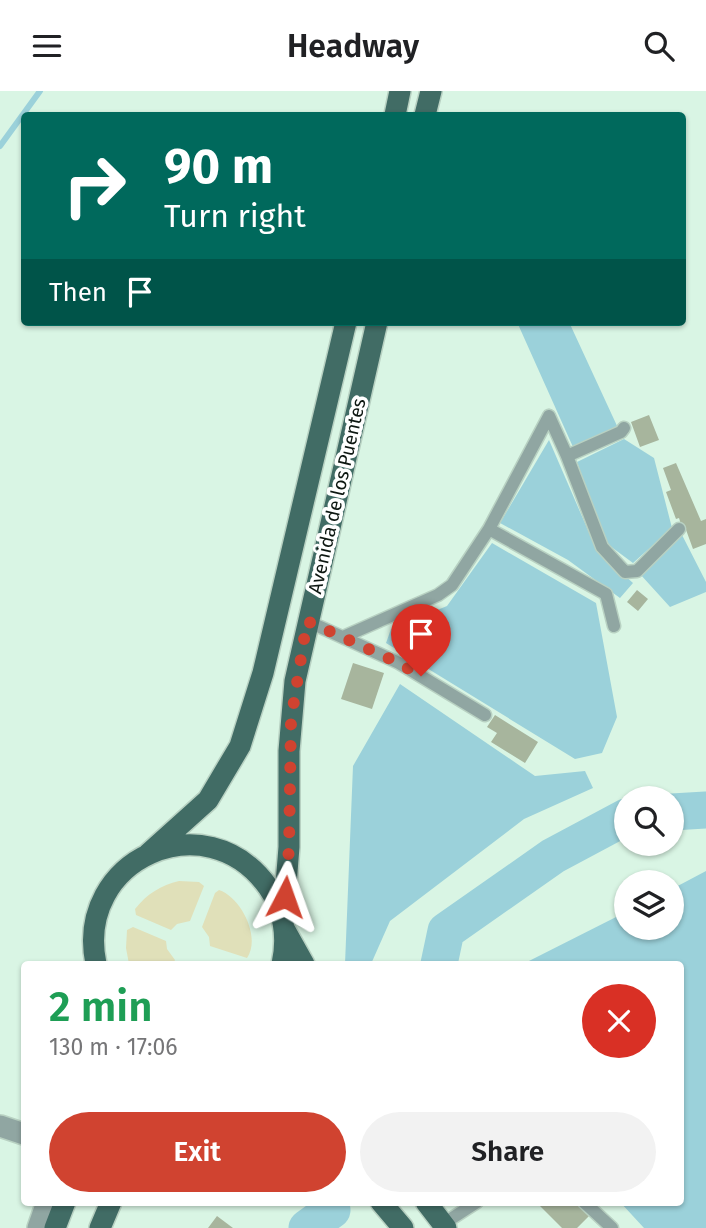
<!DOCTYPE html>
<meta charset="utf-8">
<style>
:root{--surface:#fff;--page:#f2f2f2;--text:#202124;--muted:#757577;--accent:#d04330}
body{margin:0;font-family:"Fira Sans",sans-serif;background:var(--page);color:var(--text);height:100vh;display:flex;flex-direction:column;font-size:26px;white-space:nowrap}
*{box-sizing:border-box;margin:0}
p{font-size:23px;color:var(--muted)}
.icon{flex:none;width:38px;height:38px;fill:none;stroke:currentColor;stroke-width:2;stroke-linecap:round;stroke-linejoin:round}
.map{position:relative;flex:1;overflow:hidden}
.drawer{position:absolute;left:21px;top:870px;width:663px;height:245px;display:flex;flex-direction:column;background:var(--surface);border-radius:7px;box-shadow:0 2px 5px #0004}
.drawer>*{flex:none}
.hud{position:absolute;left:21px;top:21px;width:665px;height:214px;border-radius:7px;box-shadow:0 2px 5px #0004;background:#00695c;color:#fff;overflow:hidden}
.controls{position:absolute;left:614px;top:695px;display:grid;gap:14px}
.controls a{display:grid;place-items:center;width:70px;height:70px;border-radius:50%;background:var(--surface);box-shadow:0 2px 5px #0004;font-size:35px}
.pin{position:absolute;display:grid;place-items:center;width:60px;height:60px;color:#fff;margin:-72px -30px;border-radius:50% 50% 50% 0;rotate:-45deg;box-shadow:0 0 7px #0007}
.pin .icon{rotate:45deg}
.me{position:absolute;width:77px;margin:-38px;rotate:4deg;stroke-linejoin:round;filter:drop-shadow(0 0 5px #0008)}
.turn{display:flex;align-items:center;gap:24px;height:147px;padding:0 28px;font-size:32px}
.turn .icon{width:91px;height:91px;stroke-width:2.5}
.turn b{display:block;font-size:49px;line-height:60px}
.then{display:flex;align-items:center;height:66px;padding:0 28px;background:#0003;gap:14px;font-size:26px}
.round{display:grid;place-items:center;flex:none;width:74px;height:74px;border-radius:37px;background:var(--page)}
.head{display:flex;align-items:center;justify-content:space-between;height:119px;padding:0 28px}
h1{font-size:42px;font-weight:600;line-height:52px;color:#1e9e55}
.primary-button{display:flex;gap:14px;margin-top:auto;padding:14px 28px}
.primary-button a{flex:1;height:80px;border-radius:42px;background:var(--accent);color:#fff;font-size:28px;font-weight:600;line-height:80px;text-align:center}
.primary-button a+a{background:var(--page);color:var(--text)}
header{display:flex;justify-content:space-between;align-items:center;height:91px;padding:0 28px;background:var(--surface);font-size:32px;font-weight:600}
.map>svg:first-child{display:block}
.green{fill:#e0e0b9}
.water{fill:#9bd1da}
.lines{fill:none;stroke-linecap:round;stroke-linejoin:round}
.stream{stroke:#9bd1da;stroke-width:6}
.river{stroke:#9bd1da;stroke-width:37}
.building{fill:#a7b59d}
.service-casing{stroke:#b8d1c2;stroke-width:15}
.minor-casing{stroke:#b8d1c2;stroke-width:24}
.primary-casing{stroke:#b8d1c2;stroke-width:24}
.service{stroke:#90a6a2;stroke-width:12}
.minor{stroke:#90a6a2;stroke-width:21}
.primary{stroke:#416c65;stroke-width:21}
.route{stroke:#d04330;stroke-width:12;stroke-dasharray:0 21.6}
.labels{text-anchor:middle;dominant-baseline:central;stroke-width:7;stroke-linejoin:round;paint-order:stroke}
.street-label{font-size:19px;fill:#0d1711;stroke:#fff}
</style>
<header><svg class="icon" aria-label="menu" viewBox="0 0 24 24"><path d="M4 6h16M4 12h16M4 18h16"/></svg>Headway<svg class="icon" aria-label="search" viewBox="0 0 24 24"><circle cx="10" cy="10" r="6"/><path d="M15 15l6 6"/></svg></header>
<div class="map">
<svg width="706" height="1137" viewBox="0 0 706 1137">
<rect width="100%" height="100%" fill="#d9f5e4"/>
<path class="green" d="M 179,790 L 199,791 L 204,795 L 190,830 L 177,833 L 171,839 L 136,824 L 135,818 C 147,803 161,794 179,790 Z
M 219,799 C 242,807 261,847 247,867 L 210,855 L 209,846 L 202,836 L 215,802 Z
M 133,836 L 166,850 L 167,858 L 175,869 L 173,873 L 129,873 L 126,857 L 127,839 Z"/>
<path class="water" d="M 517,231 L 569,231 L 618,337 L 573,356 Z
M 624,348 L 654,367 L 672,437 L 633,472 L 606,452 L 577,371 Z
M 549,349 L 597,460 L 633,492 L 620,507 L 568,469 L 500,432 Z
M 681,442 L 706,491 L 706,501 L 670,516 L 640,483 Z
M 492,452 L 596,512 L 617,626 L 602,662 L 575,668 L 386,552 L 391,538 L 447,515 Z
M 400,593 L 535,685 L 585,680 L 593,697 L 524,728 L 390,830 L 371,873 L 345,873 L 353,675 Z
M 706,780 L 706,1137 L 644,1137 L 620,1111 L 681,1111 L 681,873 L 523,873 L 626,821 L 626,836 L 672,836 L 672,798 Z"/>
<g class="lines">
<path class="stream" d="M 0,55 L 40,0"/>
<path class="river" d="M 672,721 L 706,719
M 439,873 L 446,840 L 553,765 L 626,726
M 307,1137 L 332,1119"/>
</g>
<path class="building" d="M 649,324 L 659,349 L 640,356 L 631,331 Z
M 676,372 L 701,430 L 706,428 L 706,453 L 693,458 L 685,436 L 682,437 L 679,427 L 676,428 L 666,401 L 671,399 L 663,377 Z
M 637,499 L 648,508 L 638,520 L 627,511 Z
M 353,572 L 384,582 L 372,618 L 341,608 Z
M 495,624 L 538,651 L 525,672 L 491,651 L 497,642 L 487,636 Z
M 536,1111 L 575,1111 L 589,1125 L 577,1137 L 562,1137 Z
M 217,1125 L 233,1137 L 208,1137 Z"/>
<g class="lines">
<g class="service-casing">
<path id="service" d="M 549,325 L 567,365 L 621,341 L 624,337
M 567,365 L 602,456 L 625,481 L 637,480 L 679,438
M 489,438 L 549,325
M 307,530 L 399,572 L 485,624
M 343,546 L 438,504 L 452,494 L 489,438 L 606,503 L 614,535
M 584,1111 L 612,1137
M 443,1133 L 477,1111"/>
</g>
<g class="minor-casing">
<path id="minor" d="M 0,1035 L 24,1043
M 38,1137 L 47,1111"/>
</g>
<g class="primary-casing">
<path id="primary" d="M 395,24 L 400,0
M 425,24 L 431,0
M 148,763 L 208,709 L 240,655 L 263,582 L 346,231
M 283,831 L 289,756 L 289,660 L 295,590 L 377,231
M 285,839 L 304,873
M 96,873 C 74,768 206,709 268,796 C 284,818 288,847 282,873
M 381,1111 L 403,1137
M 426,1111 L 446,1137
M 55,1137 L 65,1111
M 100,1137 L 111,1111"/>
</g>
<use href="#service" class="service"/>
<use href="#minor" class="minor"/>
<use href="#primary" class="primary"/>
</g>
<g class="lines">
<path class="route" d="M 285,806 L 289,757 L 291,629 L 307,530 L 399,572 L 421,585"/>
</g>
<g class="labels">
<g class="street-label">
<text transform="translate(337 405) rotate(-77)">Avenida de los Puentes</text>
</g>
</g>
</svg>
<div class="controls">
<a><svg class="icon" aria-label="search" viewBox="0 0 24 24"><circle cx="10" cy="10" r="6"/><path d="M15 15l6 6"/></svg></a>
<a><svg class="icon" aria-label="layers" viewBox="0 0 24 24"><path d="M12 4l9 5-9 5-9-5zM3 14l9 5 9-5"/></svg></a>
</div>
<div class="pin" style="left:421px;top:585px;background:#d93025"><svg class="icon" aria-label="arrive" viewBox="0 0 24 24"><path d="M6 21V4h12l-3 4 3 4H6"/></svg></div>
<svg class="me" style="left:285px;top:806px" viewBox="-20 -20 40 40"><path d="M0-17L14 15 0 8-14 15z" fill="#d04330" stroke="#fff" stroke-width="4"/></svg>
<div class="hud">
<div class="turn"><svg class="icon" aria-label="right" viewBox="0 0 24 24"><path d="M7 20v-9h11M14 6l5 5-5 5"/></svg><div><b>90 m</b>Turn right</div></div>
<div class="then">Then<svg class="icon" aria-label="arrive" viewBox="0 0 24 24"><path d="M6 21V4h12l-3 4 3 4H6"/></svg></div>
</div>
<section class="drawer">
<div class="head"><div><h1>2 min</h1><p>130 m · 17:06</p></div><a class="round" style="background:#d93025;color:#fff"><svg class="icon" aria-label="close" viewBox="0 0 24 24"><path d="M6 6l12 12M18 6L6 18"/></svg></a></div>
<div class="primary-button"><a>Exit</a><a>Share</a></div>
</section>
</div>
